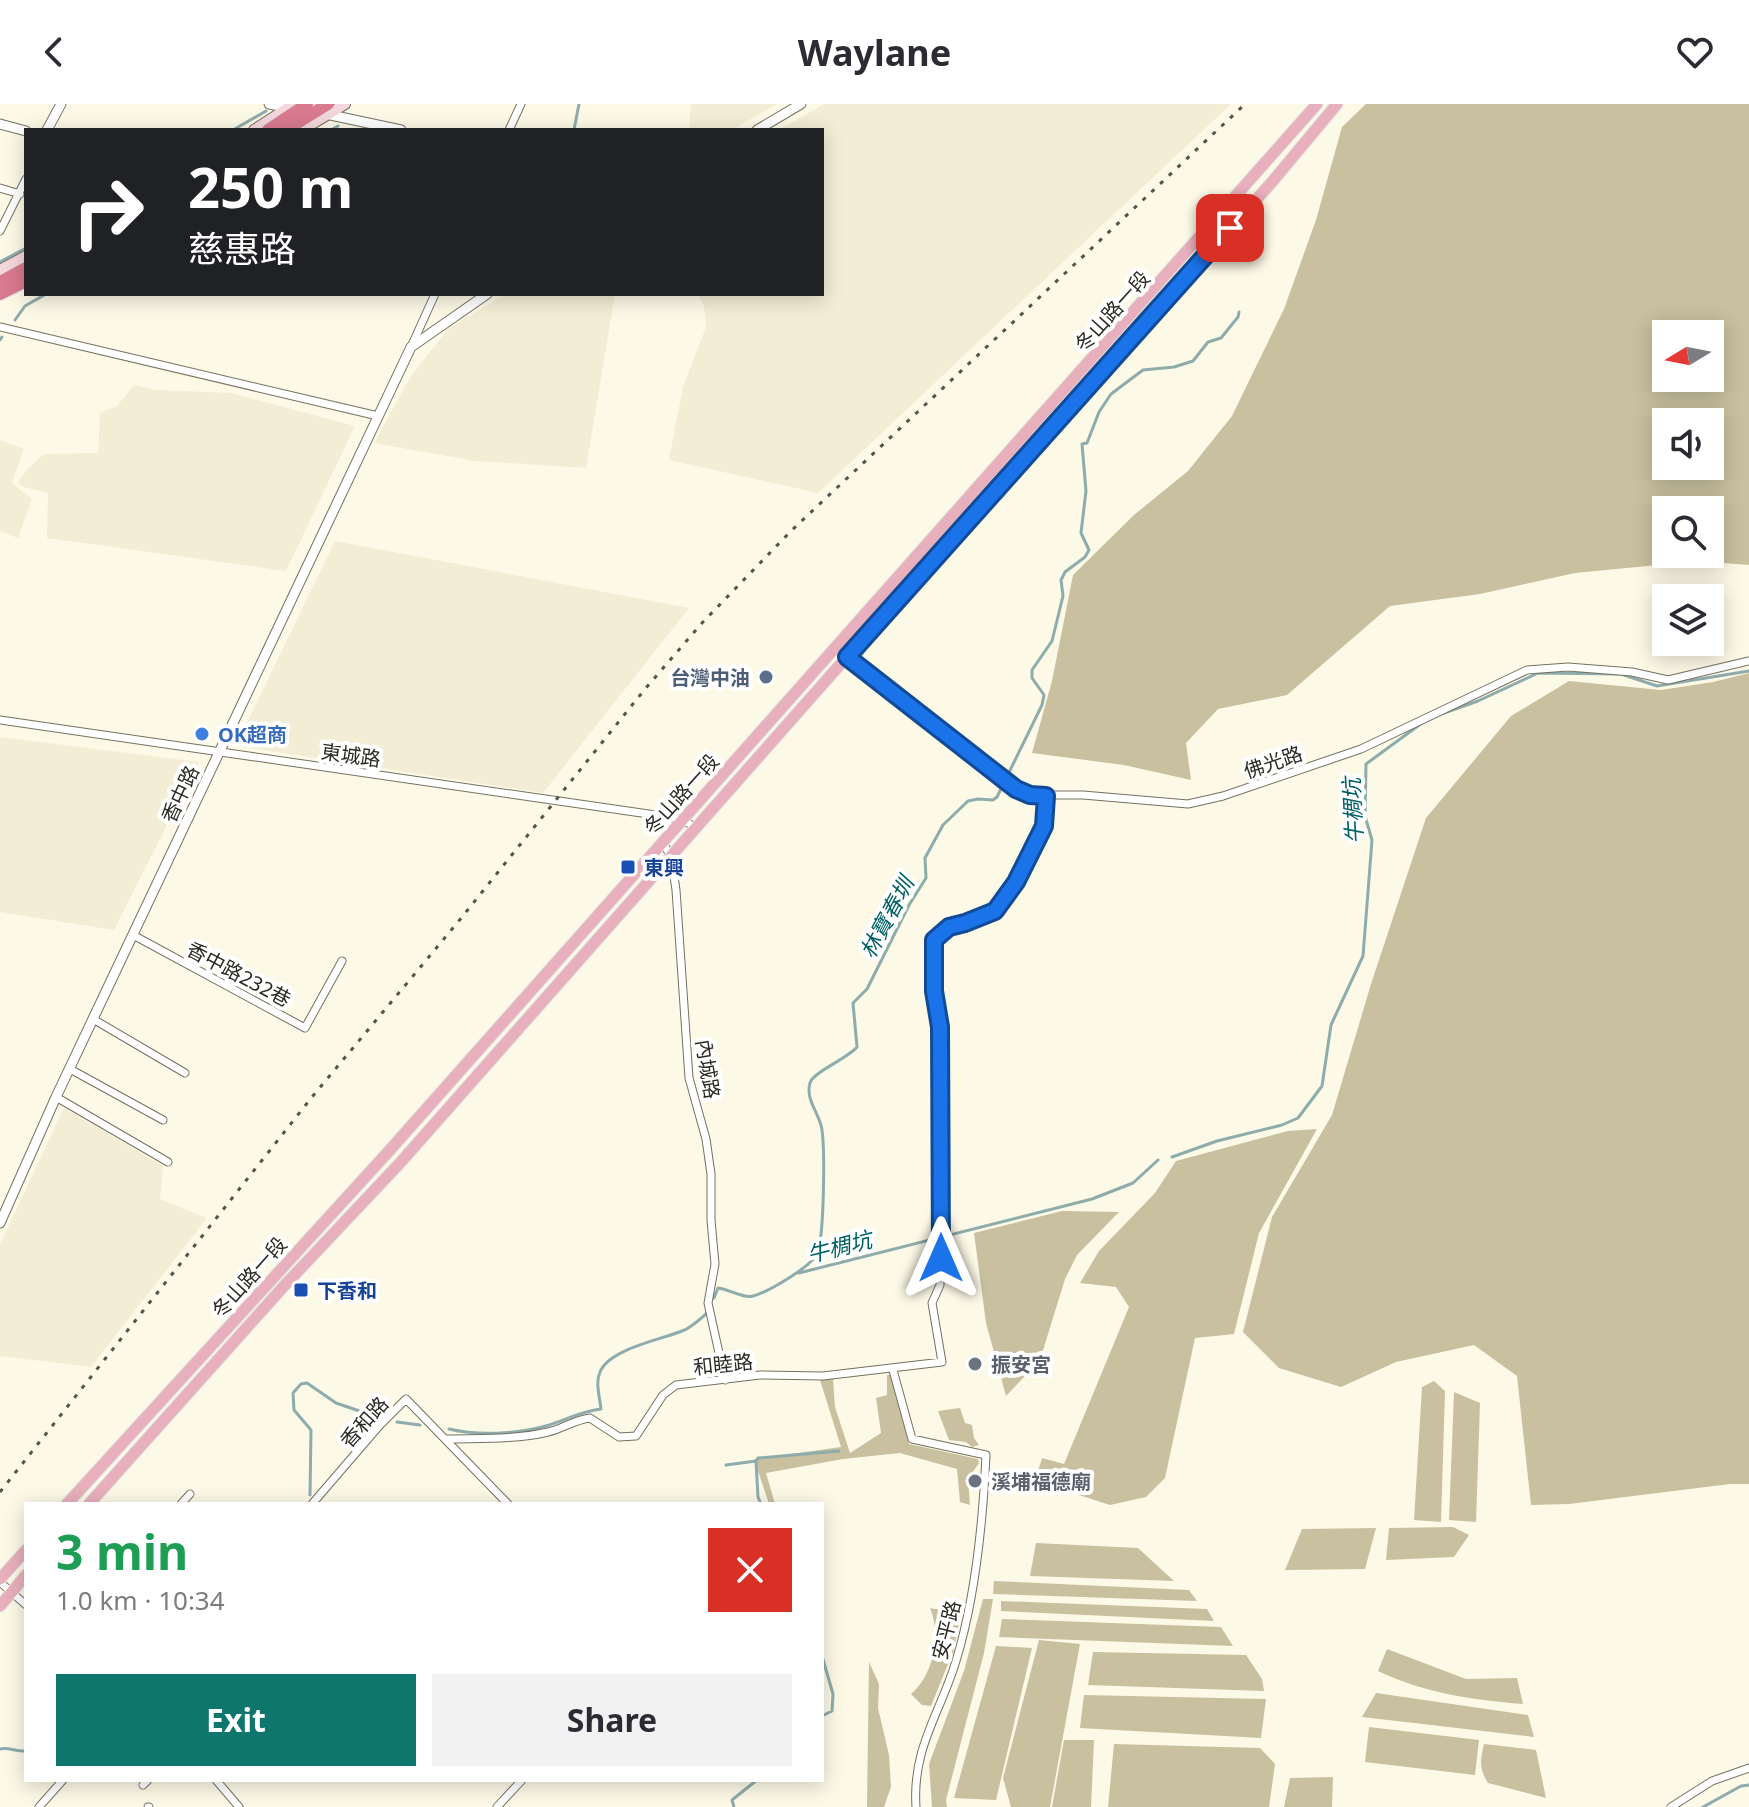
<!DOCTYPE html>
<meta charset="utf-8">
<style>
:root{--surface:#fff;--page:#f2f2f3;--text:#2b2b33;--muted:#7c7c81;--accent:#0f766e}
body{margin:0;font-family:"Noto Sans","Noto Sans TC",sans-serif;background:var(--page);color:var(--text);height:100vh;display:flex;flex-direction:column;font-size:30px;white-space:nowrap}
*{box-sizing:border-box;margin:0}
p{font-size:26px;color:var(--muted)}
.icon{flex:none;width:44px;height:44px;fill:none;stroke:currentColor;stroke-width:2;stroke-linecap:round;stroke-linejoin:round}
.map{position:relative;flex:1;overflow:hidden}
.panel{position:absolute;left:24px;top:1398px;width:800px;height:280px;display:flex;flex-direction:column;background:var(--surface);border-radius:0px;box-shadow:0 4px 20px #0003}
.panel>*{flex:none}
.banner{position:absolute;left:24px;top:24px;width:800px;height:168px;border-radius:0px;box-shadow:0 4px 20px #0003;background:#202124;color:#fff;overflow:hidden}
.needle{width:52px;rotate:260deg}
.fabs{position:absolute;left:1652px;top:216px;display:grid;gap:16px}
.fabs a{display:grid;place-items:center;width:72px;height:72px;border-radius:0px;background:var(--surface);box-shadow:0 4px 20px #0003;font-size:40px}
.pin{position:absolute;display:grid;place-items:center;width:68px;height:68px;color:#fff;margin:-34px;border-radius:16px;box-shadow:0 4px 12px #0006}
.me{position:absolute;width:88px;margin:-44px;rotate:0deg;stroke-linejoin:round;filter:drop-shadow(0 0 6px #0008)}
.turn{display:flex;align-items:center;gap:28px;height:168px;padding:0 32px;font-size:36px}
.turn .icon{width:104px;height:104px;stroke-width:2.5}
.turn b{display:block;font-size:56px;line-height:68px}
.round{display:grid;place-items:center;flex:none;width:84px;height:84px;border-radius:0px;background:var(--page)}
.summary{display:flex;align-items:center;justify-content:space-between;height:136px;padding:0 32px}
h1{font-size:48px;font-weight:700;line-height:60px;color:#1e9e55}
.primary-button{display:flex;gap:16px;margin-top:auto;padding:16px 32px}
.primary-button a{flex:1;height:92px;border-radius:0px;background:var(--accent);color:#fff;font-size:32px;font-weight:700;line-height:92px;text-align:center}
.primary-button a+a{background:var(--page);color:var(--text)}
header{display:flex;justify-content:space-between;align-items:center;height:104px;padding:0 32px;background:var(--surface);font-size:36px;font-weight:700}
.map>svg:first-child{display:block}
.built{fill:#f3edd5}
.forest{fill:#c8c09e;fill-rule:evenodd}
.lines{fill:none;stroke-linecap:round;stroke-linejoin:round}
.stream{stroke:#8eacab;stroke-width:3}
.minor-casing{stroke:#757162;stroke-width:9}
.tertiary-casing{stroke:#757162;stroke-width:11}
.secondary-casing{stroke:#757162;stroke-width:12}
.primary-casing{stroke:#e1e1e0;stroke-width:13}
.motorway-casing{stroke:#e1e1e0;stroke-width:14}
.minor{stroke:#fff;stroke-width:7}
.tertiary{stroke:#fff;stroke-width:9}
.secondary{stroke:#f4d7dd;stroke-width:10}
.primary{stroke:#e8afbc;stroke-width:11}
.motorway{stroke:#d97a8f;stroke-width:12}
.rail{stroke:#545249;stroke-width:3;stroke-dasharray:4 8;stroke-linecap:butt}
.motorway-bridge-casing{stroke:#e1e1e0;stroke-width:14;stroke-linecap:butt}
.motorway-bridge{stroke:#d97a8f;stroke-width:12}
.route-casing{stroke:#114b97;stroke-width:20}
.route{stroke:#1a73e8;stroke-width:14}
.service-dot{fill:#5c6f8a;stroke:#fff;stroke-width:3}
.shop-dot{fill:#3f7fe0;stroke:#fff;stroke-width:3}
.transit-dot{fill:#1a4fb4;stroke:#fff;stroke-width:3}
.worship-dot{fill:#6b7280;stroke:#fff;stroke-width:3}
.labels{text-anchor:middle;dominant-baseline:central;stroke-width:8;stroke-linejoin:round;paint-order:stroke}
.street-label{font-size:20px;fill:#2c2a24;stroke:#fff}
.service-label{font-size:20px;font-weight:bold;fill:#4e5e75;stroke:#fff;text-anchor:end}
.shop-label{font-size:20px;font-weight:bold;fill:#366cbe;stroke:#fff;text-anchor:start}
.transit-label{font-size:20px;font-weight:bold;fill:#164399;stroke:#fff;text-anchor:start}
.worship-label{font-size:20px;font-weight:bold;fill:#5b616d;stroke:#fff;text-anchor:start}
.water-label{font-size:22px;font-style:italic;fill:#006163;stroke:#fff}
</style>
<header><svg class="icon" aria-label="back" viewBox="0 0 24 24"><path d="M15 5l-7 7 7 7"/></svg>Waylane<svg class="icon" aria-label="heart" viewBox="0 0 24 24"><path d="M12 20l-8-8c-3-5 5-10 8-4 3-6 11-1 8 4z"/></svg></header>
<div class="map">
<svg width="1749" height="1703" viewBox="0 0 1749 1703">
<rect width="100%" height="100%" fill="#fdf9e7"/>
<path class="built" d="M 691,0 L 777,0 L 731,26 L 689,26 Z
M 824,0 L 1231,0 L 818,389 L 669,356 L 683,283 L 706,223 L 704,202 L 698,190 L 822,190 L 822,26 L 779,26 Z
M 506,190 L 615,190 L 586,364 L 475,357 L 374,339 L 411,272 L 448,225 Z
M 134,281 L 155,286 L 231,289 L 355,322 L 286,467 L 47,434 L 48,389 L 24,383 L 18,379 L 27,365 L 44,350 L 98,349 L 100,309 L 117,302 Z
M 0,336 L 24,345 L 12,379 L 32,395 L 18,434 L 0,427 Z
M 335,437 L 689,504 L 543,689 L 244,643 L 239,635 Z
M 0,633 L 199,658 L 114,826 L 0,808 Z
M 64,1004 L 163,1062 L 160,1095 L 207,1114 L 91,1263 L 0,1252 L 0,1140 Z"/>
<path class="forest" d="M 1366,0 L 1749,0 L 1749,461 L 1699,457 L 1575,469 L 1480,490 L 1390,502 L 1287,591 L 1218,605 L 1186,639 L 1191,676 L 1124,661 L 1032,649 L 1052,577 L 1073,471 L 1134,411 L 1188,367 L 1232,312 L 1284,205 L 1316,116 L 1342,23 ZM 1666,230 L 1710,230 L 1710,274 L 1666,274 ZM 1666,318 L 1710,318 L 1710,362 L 1666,362 ZM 1666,406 L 1710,406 L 1710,450 L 1666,450 Z
M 1749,569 L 1749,1380 L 1730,1380 L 1569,1400 L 1531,1401 L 1517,1272 L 1474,1241 L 1396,1258 L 1341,1283 L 1279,1264 L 1243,1228 L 1272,1113 L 1332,1011 L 1371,880 L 1426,714 L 1511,612 L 1569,577 L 1661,586 L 1713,578 Z
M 1317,1025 L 1259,1129 L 1234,1230 L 1195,1234 L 1165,1374 L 1146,1393 L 1110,1401 L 1035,1377 L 1042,1354 L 1064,1360 L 1129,1203 L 1116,1183 L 1080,1179 L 1099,1147 L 1155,1089 L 1176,1057 L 1288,1027 Z
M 1062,1107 L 1119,1108 L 1077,1151 L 1065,1175 L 1040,1256 L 1006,1292 L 986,1219 L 974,1129 Z
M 887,1271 L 891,1271 L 909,1340 L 978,1355 L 979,1359 L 968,1375 L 970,1401 L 960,1398 L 957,1365 L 900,1349 L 843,1355 L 766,1369 L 775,1400 L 769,1400 L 754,1355 L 841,1343 L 820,1276 L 833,1275 L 835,1303 L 850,1349 L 881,1329 L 876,1294 L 887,1291 Z
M 1434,1277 L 1445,1287 L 1441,1418 L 1414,1416 L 1422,1283 Z
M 1454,1288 L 1480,1299 L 1476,1418 L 1449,1416 Z
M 960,1304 L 965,1319 L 972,1321 L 974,1334 L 979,1341 L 972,1343 L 966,1338 L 949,1336 L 938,1307 Z
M 1453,1423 L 1469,1431 L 1454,1453 L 1386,1456 L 1389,1424 Z
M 1376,1424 L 1365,1465 L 1285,1466 L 1302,1425 Z
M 1036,1439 L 1138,1444 L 1174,1477 L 1030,1472 Z
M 994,1477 L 1189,1486 L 1197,1497 L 993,1490 Z
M 983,1495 L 993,1495 L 984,1549 L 946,1696 L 947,1703 L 932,1703 L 929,1660 L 964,1567 Z
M 1001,1497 L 1207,1505 L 1214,1517 L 1001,1507 Z
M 930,1504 L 961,1510 L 953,1548 L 931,1602 L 922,1601 L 911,1590 C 934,1571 941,1530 930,1504 Z
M 1002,1515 L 1221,1523 L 1233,1542 L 999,1533 Z
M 1039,1536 L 1080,1540 L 1050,1703 L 1011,1703 L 1003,1674 Z
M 996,1542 L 1032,1544 L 996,1696 L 954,1694 Z
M 1387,1545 L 1466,1575 L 1517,1574 L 1523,1600 C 1472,1596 1424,1589 1378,1567 Z
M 1093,1548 L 1246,1551 L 1262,1575 L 1264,1587 L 1088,1581 Z
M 869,1558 L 879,1580 L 878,1604 L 889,1651 L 891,1683 L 884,1703 L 867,1703 Z
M 1376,1589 L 1528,1611 L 1534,1633 L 1362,1613 Z
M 1084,1591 L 1266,1595 L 1261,1634 L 1080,1624 Z
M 1369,1623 L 1479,1636 L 1475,1671 L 1365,1658 Z
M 1064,1636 L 1094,1636 L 1091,1703 L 1052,1703 Z
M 1114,1640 L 1260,1644 L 1275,1660 L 1269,1703 L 1108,1703 Z
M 1484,1640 L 1536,1646 L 1546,1694 L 1488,1679 C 1479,1665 1480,1656 1484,1640 Z
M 1333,1673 L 1332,1703 L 1284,1703 L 1290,1674 Z"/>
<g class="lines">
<path class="stream" d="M 233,26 L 266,7
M 331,26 L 338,22
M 574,26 L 579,0
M 0,158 L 26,144
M 15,216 L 25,202 L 46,190
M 0,236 L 2,233
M 1444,609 L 1478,597 L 1538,569 L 1621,570 L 1657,582 L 1749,567
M 1172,1053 L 1217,1037 L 1282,1021 L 1298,1014 L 1322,982 L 1331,921 L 1363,852 L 1372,736 L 1365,712 L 1366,660 L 1422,619
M 799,1169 L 1092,1095 L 1133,1079 L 1158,1056
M 714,1194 L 718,1184 C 729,1185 743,1195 753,1192 C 768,1188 813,1162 818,1148 C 824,1128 825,1048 822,1026 C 820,1010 805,996 810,979 C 813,968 847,955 857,943 L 853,899 L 867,885 L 909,801 L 926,774 L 925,754 L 943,721 L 968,697 L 978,695 L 993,696 L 997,693 L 1042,601 L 1044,591 L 1032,574 L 1032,566 L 1052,537 L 1063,492 L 1061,476 L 1065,468 L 1085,453 L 1089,446 L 1081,429 L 1086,387 L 1082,340 L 1087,339 L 1099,308 L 1111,290 L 1143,266 L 1174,263 L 1193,257 L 1208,238 L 1221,234 L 1238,213 L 1239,208
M 397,1318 L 420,1321
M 449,1325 C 478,1332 517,1330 546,1322 C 567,1316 578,1308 601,1305 C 600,1294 595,1279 600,1268 C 609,1245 660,1236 682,1227 C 691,1224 699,1216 707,1209
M 756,1357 L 758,1393 L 761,1400
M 726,1361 L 756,1357 L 758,1354 L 839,1347
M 310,1391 L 311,1326 L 294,1306 L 293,1289 L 301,1280 L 307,1279 L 336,1299 L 377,1313
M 822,1552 L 833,1590 L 832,1607 L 822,1612
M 0,1645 C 9,1643 16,1648 26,1647
M 734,1703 L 732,1696 L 757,1676
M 1703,1703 L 1741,1682 L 1749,1681"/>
<g class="minor-casing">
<path id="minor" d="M 509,26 L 521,0
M 0,84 L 20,90
M 0,127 L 26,75
M 0,223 L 378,312
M 411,243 L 435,190
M 837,542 L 847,553 L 878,575 L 942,628 L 1003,676 L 1030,691 L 1083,691 L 1188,700 L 1223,692 L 1361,645 L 1527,566 L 1568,563 L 1632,568 L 1668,576 L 1749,557
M 0,616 L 683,715 L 695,724
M 662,738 L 671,752 L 676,786 L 689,974 L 706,1035 L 711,1070 L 711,1116 L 715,1160 L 708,1199 L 725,1276
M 133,831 L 305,924 L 342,857
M 93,915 L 185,969
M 70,965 L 163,1016
M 56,993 L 168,1058
M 893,1266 L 912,1335 L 986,1351 C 983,1416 975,1495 956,1557 C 940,1610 912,1644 916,1703
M 445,1335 C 479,1334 514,1336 548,1328 C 562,1325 574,1316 590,1314 L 619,1333 L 636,1332 L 663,1291 L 676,1281 L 760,1271 L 823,1272 L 942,1258 L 932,1199 L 940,1181 L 941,1135 L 940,923 L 934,887 L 934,836 L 949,823 L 995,807 L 1016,778 L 1044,722 L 1046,692
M 181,1400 L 190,1390
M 312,1400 L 380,1321 L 406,1295 L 508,1400
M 0,1478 L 26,1501
M 216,1676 L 239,1703
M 143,1681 L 148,1676
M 39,1703 L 63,1676
M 148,1703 L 149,1703
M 497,1703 L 522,1676
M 1671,1703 L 1712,1677 L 1749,1664"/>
</g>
<g class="tertiary-casing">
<path id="tertiary" d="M 269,0 L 292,4
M 326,10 L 401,26
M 0,20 L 26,27
M 47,26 L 61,0
M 757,26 L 801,0
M 0,1119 L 56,993 L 411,243 L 487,190"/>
</g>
<g class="secondary-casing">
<path id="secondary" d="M 254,26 L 294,0
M 302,26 L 345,0
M 0,166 L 26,152"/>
</g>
<g class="primary-casing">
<path id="primary" d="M 67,1400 L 389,1047 L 1317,0
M 89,1400 L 284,1182 L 400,1059 L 935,453 L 1272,78 L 1337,0
M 0,1475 L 26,1446
M 0,1502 L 26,1471"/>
</g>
<g class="motorway-casing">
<path id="motorway" d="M 0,178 L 26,164
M 0,190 L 26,177"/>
</g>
<use href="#minor" class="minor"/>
<use href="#tertiary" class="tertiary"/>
<use href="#secondary" class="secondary"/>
<use href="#primary" class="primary"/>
<use href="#motorway" class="motorway"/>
<path class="rail" d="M 0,1388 L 312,993 L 458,818 L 645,585 L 702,519 L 792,426 L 1245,0"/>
<g class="motorway-bridge-casing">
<path id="motorway-bridge" d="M 268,26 L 307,0
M 286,26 L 328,0"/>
</g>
<use href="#motorway-bridge" class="motorway-bridge"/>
</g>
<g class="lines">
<g class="route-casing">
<path id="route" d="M 941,1154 L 940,923 L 934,887 L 934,836 L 949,823 L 965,819 L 995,807 L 1016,778 L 1044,722 L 1046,692 L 1030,691 L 1016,685 L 847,553 L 1230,124"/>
</g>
<use href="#route" class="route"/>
</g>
<circle class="service-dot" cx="766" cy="573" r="8"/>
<circle class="shop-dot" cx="202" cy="630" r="8"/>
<g class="transit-dot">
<rect x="620" y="755" width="16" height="16" rx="4"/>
<rect x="293" y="1178" width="16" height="16" rx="4"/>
</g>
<g class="worship-dot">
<circle cx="975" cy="1260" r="8"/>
<circle cx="975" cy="1377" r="8"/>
</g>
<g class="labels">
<g class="street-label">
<text transform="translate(1112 207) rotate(-48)">冬山路一段</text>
<text transform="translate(351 651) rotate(8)">東城路</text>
<text transform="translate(1273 658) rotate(-19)">佛光路</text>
<text transform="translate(180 690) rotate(-65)">香中路</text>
<text transform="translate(681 690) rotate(-48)">冬山路一段</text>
<text transform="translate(239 870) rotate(28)">香中路232巷</text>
<text transform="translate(708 965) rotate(81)">內城路</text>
<text transform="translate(249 1173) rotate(-48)">冬山路一段</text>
<text transform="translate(723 1260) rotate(-6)">和睦路</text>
<text transform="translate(364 1318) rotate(-48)">香和路</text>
<text transform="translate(946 1526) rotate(-76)">安平路</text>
</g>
<g class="service-label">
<text x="750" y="573">台灣中油</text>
</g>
<g class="shop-label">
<text x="218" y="630">OK超商</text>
</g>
<g class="transit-label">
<text x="644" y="763">東興</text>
<text x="317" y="1186">下香和</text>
</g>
<g class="worship-label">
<text x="991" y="1260">振安宮</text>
<text x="991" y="1377">溪埔福德廟</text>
</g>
<g class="water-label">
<text transform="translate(1352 707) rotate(-93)">牛椆坑</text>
<text transform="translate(886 813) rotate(-62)">林寶春圳</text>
<text transform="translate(839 1142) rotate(-14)">牛椆坑</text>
</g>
</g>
</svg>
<div class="fabs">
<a><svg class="needle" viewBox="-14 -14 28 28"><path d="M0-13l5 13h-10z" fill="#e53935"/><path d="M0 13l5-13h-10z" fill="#7c7c81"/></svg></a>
<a><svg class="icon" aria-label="sound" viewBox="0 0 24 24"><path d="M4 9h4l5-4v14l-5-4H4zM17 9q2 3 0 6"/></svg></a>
<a><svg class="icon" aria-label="search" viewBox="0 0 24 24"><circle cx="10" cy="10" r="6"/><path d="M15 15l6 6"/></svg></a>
<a><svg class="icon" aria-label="layers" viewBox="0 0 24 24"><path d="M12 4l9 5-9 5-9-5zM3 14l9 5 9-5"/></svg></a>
</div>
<div class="pin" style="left:1230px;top:124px;background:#d93025"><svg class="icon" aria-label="arrive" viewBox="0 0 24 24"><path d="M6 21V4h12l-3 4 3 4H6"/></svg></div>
<svg class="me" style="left:941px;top:1154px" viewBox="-20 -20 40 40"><path d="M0-17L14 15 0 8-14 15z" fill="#1a73e8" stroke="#fff" stroke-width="4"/></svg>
<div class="banner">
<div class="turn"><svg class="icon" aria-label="right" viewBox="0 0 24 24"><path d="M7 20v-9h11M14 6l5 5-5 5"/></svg><div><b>250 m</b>慈惠路</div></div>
</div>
<section class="panel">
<div class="summary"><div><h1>3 min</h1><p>1.0 km · 10:34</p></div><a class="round" style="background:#d93025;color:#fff"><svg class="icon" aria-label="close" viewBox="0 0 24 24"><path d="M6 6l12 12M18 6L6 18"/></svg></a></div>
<div class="primary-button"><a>Exit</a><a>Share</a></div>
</section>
</div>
